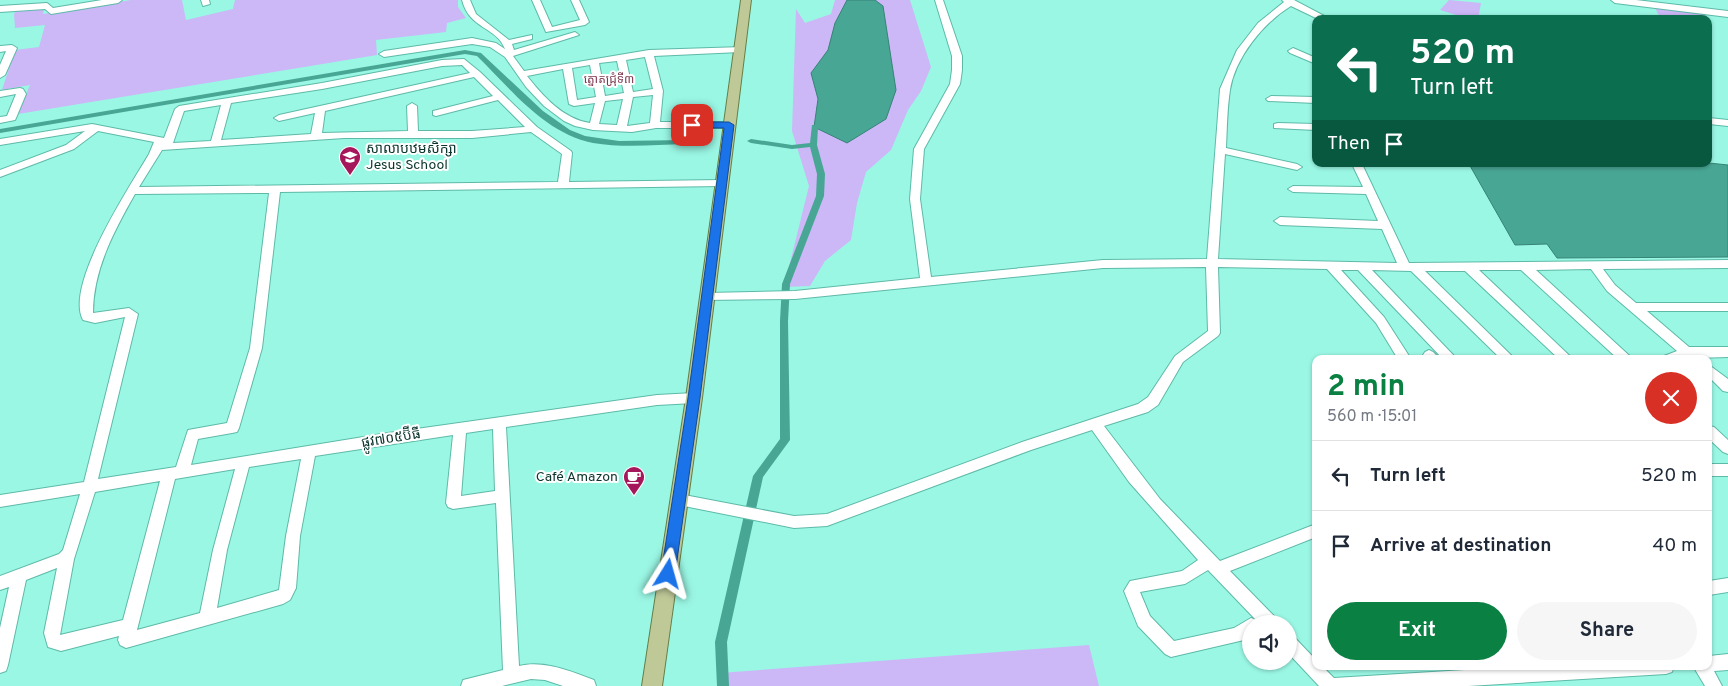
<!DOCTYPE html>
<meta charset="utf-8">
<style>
:root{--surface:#fff;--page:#f6f6f7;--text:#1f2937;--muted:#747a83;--line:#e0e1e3;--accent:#0b8043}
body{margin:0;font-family:Overpass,"Noto Sans Khmer",sans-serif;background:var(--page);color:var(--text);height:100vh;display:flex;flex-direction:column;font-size:19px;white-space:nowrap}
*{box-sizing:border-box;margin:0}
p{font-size:16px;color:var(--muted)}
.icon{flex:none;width:28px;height:28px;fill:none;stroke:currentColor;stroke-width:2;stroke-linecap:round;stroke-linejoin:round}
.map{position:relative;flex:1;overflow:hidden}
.sheet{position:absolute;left:1312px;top:355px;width:400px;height:315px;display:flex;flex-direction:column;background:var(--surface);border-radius:10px;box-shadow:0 1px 4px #0004}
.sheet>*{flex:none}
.top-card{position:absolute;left:1312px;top:15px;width:400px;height:152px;border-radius:10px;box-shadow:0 1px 4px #0004;background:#0b6e4f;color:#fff;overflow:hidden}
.controls{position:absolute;left:1242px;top:615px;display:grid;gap:10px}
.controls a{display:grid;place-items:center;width:55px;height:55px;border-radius:50%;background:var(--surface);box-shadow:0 1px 4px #0004;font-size:25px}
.pin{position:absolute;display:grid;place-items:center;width:42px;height:42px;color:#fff;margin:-21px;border-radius:10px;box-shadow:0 2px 8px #0006}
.me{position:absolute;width:55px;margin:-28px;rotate:8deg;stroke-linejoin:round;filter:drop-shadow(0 0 4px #0008)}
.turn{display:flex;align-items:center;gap:18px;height:105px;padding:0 15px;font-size:22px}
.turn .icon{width:65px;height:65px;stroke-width:2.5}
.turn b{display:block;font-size:35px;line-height:42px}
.then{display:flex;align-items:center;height:48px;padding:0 15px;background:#0003;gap:10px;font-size:19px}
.round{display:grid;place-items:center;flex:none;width:52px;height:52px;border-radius:26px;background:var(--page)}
.summary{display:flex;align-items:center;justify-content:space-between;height:85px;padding:0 15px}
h1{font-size:30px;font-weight:700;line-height:38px;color:var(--accent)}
.action{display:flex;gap:10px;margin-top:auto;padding:10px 15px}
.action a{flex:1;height:58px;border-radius:30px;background:var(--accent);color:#fff;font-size:20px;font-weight:700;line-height:58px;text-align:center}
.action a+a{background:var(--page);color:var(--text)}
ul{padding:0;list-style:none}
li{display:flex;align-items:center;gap:15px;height:70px;padding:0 15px;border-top:1px solid var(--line)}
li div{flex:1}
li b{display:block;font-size:19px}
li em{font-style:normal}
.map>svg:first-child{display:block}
.green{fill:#ccb7f7}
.water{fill:#48a695;stroke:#368476}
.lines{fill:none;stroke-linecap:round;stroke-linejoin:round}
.canal{fill:#48a695;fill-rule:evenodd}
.minor-casing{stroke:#5dbaa8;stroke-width:2}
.major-casing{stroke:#647e46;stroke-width:2}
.minor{fill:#fff;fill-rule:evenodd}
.major{fill:#bfc998;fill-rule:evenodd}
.route{fill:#1a73e8;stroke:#114b97}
.labels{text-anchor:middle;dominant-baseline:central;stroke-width:4;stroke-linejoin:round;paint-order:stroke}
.far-neighbourhood-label{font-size:12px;fill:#7f3952;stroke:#fff}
.poi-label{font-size:14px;fill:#0c352e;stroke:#fff;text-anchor:start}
.street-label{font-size:14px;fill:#0c352e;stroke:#fff}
</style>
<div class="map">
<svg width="1728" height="686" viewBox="0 0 1728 686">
<rect width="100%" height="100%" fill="#9af7e4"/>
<path class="green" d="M 131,0 L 182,0 L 186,20 L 233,9 L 235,0 L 458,0 L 458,7 L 466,18 L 447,23 L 446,32 L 376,40 L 377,55 L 18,114 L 30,85 L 2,90 L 15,50 L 39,47 L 45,25 L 15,28 L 14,14 L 17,9 L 44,8 L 43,14 Z
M 835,0 L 910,0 L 931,67 L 921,91 L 908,110 L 891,150 L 866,172 L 857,203 L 851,240 L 825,261 L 810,286 L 784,287 L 809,186 L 792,131 L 796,9 L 805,23 L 831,14 Z
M 1449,0 L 1481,3 L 1478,19 L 1463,17 L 1440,10 Z
M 1655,8 L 1705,14 L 1708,19 L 1661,19 Z
M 1089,645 L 1099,686 L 719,686 L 720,673 Z"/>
<path class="water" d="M 847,0 L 875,0 L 883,6 L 896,90 L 886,119 L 847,143 L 814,127 L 818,99 L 811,73 L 828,50 L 835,23 Z
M 1709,163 L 1728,165 L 1728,257 L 1557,258 L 1547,244 L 1515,245 L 1469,164 Z"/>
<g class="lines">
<path class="canal" d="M 465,50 L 481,53 L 543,111 L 570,130 L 585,136 L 619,141 L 685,140 L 689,142 L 685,144 C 655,145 622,148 593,143 C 544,133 510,88 477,56 L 465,54 L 0,133 L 0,129 Z
M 812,125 L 814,125 L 818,127 L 817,145 L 825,174 L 824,196 L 790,284 L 788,321 L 790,440 L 763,477 L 727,642 L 729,686 L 717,686 L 715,642 L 753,476 L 780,439 L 780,321 L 782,284 L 816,196 L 817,174 L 810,147 L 792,149 L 751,143 L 747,141 L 751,139 L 792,145 L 810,143 Z"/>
<g class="minor-casing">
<path id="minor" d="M 102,0 L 122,0 L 118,3 L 51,14 L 45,9 L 0,12 L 0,6 L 47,3 L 53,8 Z
M 201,0 L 209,0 L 210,4 L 203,6 Z
M 462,0 L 470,0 L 476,14 L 509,40 L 532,35 L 532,39 L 512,44 L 514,50 L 575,32 L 579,35 L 513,56 L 524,71 L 649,50 L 743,47 L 745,49 L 740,52 L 654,56 L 663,91 L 660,122 L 729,122 L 734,125 L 729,128 L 656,128 L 632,132 L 593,130 L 575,126 L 564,121 L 544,106 L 526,87 L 505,57 L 490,47 L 472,44 L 384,57 L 379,54 L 384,51 L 472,38 L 496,43 L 505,49 C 497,27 469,29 462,0 ZM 645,57 L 653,89 L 633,92 L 626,60 ZM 617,61 L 624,93 L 605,96 L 599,63 ZM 590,65 L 596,97 L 577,100 L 572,68 ZM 563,69 L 569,104 L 574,106 L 595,103 L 590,123 C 563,119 543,96 527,76 ZM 653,95 L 650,123 L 627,126 L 633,97 ZM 623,99 L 617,125 L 599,124 L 605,101 Z
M 532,0 L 540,0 L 552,27 L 580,20 L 571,0 L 579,0 L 589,22 L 585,25 L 546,32 Z
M 935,0 L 943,0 L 962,56 L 962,70 L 960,84 L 924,149 L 920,199 L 931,277 L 1103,260 L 1207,259 L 1220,89 L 1237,50 L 1258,23 L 1284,2 L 1282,0 L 1294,0 L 1330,19 L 1318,19 L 1291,6 C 1263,23 1235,58 1230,90 C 1227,109 1227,129 1226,148 L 1297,164 L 1302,167 L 1297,170 L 1225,154 L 1218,259 L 1397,263 L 1382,229 L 1280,225 L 1274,221 L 1280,217 L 1378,221 L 1366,194 L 1293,192 L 1288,189 L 1293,186 L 1363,187 L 1352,164 L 1362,164 L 1409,263 L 1728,260 L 1728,268 L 1603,269 L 1615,285 L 1636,303 L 1728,303 L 1728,311 L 1647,311 L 1689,347 L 1728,347 L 1728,357 L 1662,359 L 1664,356 L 1677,351 L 1607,291 L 1591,269 L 1536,270 L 1633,359 L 1618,359 L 1521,270 L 1479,270 L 1573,359 L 1559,359 L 1465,271 L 1425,271 L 1515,359 L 1501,359 L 1411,271 L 1372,270 L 1457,359 L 1443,359 L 1358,270 L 1341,270 L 1384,317 L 1411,359 L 1398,359 L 1376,323 L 1327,269 L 1218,267 L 1220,333 L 1218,336 L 1183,362 L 1158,405 L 1148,412 L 1104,426 L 1160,499 L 1220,561 L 1316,524 L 1316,537 L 1230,571 L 1277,619 L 1279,624 L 1260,624 L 1257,620 L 1258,624 L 1251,624 L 1251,634 L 1244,640 L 1171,657 L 1165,654 L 1138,626 L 1124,591 L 1130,581 L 1182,571 L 1198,560 L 1129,482 L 1092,430 L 1031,450 L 827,526 L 794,528 L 674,504 L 672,500 L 674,496 L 679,494 L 794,516 L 827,514 L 1022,442 L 1138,404 L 1148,397 L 1175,356 L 1208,331 L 1206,267 L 1103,268 L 795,299 L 703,300 L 701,297 L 703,294 L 707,293 L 795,291 L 920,278 L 910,199 L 914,149 L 950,84 L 952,70 L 952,56 ZM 1208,570 L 1256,620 L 1251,618 L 1234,628 L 1174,641 L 1150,616 L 1140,592 L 1185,584 Z
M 1611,0 L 1636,0 L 1728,11 L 1728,17 L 1615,3 Z
M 12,45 L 17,48 L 5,75 L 0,78 L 0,65 L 6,51 L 0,52 L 0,46 Z
M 1293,48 L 1316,58 L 1316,64 L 1290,53 L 1288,51 Z
M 464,59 L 480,72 L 537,127 L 571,151 L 572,153 L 569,182 L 722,180 L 727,183 L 722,186 L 280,192 L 262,348 L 239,428 L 237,432 L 232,433 L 198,439 L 191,465 L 388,433 L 657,395 L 694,393 L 699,394 L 701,398 L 699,402 L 694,403 L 657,405 L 506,427 L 519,666 C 544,660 570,671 594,680 L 596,686 L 563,686 L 545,680 L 531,679 L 502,686 L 461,686 L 463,680 L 503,670 L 496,503 L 453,509 L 448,507 L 446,503 L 453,435 L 315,456 L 300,536 L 296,588 L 290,600 L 283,604 L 126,648 L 120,645 L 118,640 L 119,636 L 61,651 L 48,647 L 44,633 L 57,568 L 26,580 L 8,665 L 6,671 L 0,673 L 0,628 L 9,587 L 0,590 L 0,576 L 59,554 L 63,550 L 80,494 L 0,507 L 0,495 L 84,482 L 125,317 L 95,323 L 83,320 C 64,285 131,185 149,154 L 154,142 L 98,131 L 74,149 L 0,177 L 0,170 L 66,145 L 85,131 L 0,145 L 0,139 L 92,124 L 164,138 L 175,109 L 179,106 L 322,83 L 442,60 ZM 462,65 L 470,73 L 279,115 L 274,118 L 279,121 L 315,113 L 311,134 L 221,140 L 231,103 L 322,89 L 442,66 ZM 474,77 L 493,96 L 433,111 L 433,115 L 436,116 L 498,100 L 525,127 L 472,131 L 418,131 L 417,106 L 412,103 L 407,106 L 408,131 L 322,133 L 325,111 ZM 221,105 L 211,141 L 173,143 L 184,111 ZM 531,132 L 562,154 L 558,182 L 139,187 L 162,150 L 344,138 L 472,138 ZM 269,193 L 250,348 L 227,423 L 188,430 L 176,467 L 98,479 L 138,314 L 129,308 L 93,313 C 93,270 114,231 135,194 ZM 493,429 L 495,491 L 461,496 L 466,433 ZM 301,459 L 286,536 L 279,590 L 217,608 L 227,550 L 249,467 ZM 235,469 L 213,550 L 200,613 L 137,630 L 175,479 ZM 160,481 L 123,620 L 60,635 L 74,559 L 95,492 Z
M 20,88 L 23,89 L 26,94 L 16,118 L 15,120 L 0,123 L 0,117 L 7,116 L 16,94 L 0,97 L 0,91 Z
M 1271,96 L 1316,97 L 1316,103 L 1268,101 L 1266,99 Z
M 1709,118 L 1728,120 L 1728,126 L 1709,124 Z
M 1278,123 L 1316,124 L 1316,130 L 1274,128 L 1274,124 Z
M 1429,350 L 1433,352 L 1440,359 L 1425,359 L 1423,355 L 1425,352 Z
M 1709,365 L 1728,379 L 1728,392 L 1723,391 L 1709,377 Z
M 1709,426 L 1714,427 L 1728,440 L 1728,454 L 1723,452 L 1709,439 Z
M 1709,464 L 1728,464 L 1728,476 L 1709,476 Z
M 1728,578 L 1728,592 L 1709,595 L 1709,581 Z
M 1289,635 L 1295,638 L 1316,660 L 1316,666 L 1322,666 L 1334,678 L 1530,666 L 1674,666 L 1672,672 L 1666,674 L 1468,686 L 1319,686 L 1289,654 Z
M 1728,654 L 1728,670 L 1714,671 L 1722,686 L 1705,686 L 1693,666 L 1709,666 L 1709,656 Z"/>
</g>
<g class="major-casing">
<path id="major" d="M 741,0 L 751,0 L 702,398 L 662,686 L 642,686 L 686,398 Z"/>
</g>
<use href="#minor" class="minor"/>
<use href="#major" class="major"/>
</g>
<path class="route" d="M 729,122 L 734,125 L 700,398 L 675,574 L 673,578 L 668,580 L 663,578 L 661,574 L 688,398 L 724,128 L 692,128 L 687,125 L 692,122 Z"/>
<defs>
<g id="school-pin" transform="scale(1.125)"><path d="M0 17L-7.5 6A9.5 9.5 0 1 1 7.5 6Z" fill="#a5175a" stroke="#fff"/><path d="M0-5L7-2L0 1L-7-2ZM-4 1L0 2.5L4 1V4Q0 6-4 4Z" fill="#fff"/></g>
<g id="cafe-pin" transform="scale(1.125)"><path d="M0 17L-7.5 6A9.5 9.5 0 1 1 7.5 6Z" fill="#a5175a" stroke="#fff"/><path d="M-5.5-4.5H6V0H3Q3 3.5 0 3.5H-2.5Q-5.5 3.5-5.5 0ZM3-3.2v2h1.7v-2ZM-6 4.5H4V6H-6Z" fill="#fff"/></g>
</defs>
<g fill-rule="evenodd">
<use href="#school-pin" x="350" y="157"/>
<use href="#cafe-pin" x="634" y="477"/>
</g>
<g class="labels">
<g class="far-neighbourhood-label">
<text x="609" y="80">ត្នោតជ្រុំទី៣</text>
</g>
<g class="poi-label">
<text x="366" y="149">សាលាបឋមសិក្សា<tspan x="366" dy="16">Jesus School</tspan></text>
<text x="618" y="477" text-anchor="end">Café Amazon</text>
</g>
<g class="street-label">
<text transform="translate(391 439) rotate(-9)">ផ្លូវ៧០៥ប៊ីធី</text>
</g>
</g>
</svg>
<div class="controls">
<a><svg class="icon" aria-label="sound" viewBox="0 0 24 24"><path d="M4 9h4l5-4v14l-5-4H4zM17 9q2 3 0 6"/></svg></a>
</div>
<div class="pin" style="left:692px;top:125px;background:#d93025"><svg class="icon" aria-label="arrive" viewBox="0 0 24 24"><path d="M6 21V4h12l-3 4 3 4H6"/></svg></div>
<svg class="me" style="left:668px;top:574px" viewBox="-20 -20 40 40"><path d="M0-17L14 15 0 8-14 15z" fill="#1a73e8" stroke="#fff" stroke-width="4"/></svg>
<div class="top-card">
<div class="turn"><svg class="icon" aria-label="left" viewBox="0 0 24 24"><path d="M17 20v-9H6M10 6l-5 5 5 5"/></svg><div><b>520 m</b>Turn left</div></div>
<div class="then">Then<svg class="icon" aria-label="arrive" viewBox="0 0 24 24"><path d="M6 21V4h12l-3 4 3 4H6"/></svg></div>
</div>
<section class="sheet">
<div class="summary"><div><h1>2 min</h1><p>560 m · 15:01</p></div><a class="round" style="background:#d93025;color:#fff"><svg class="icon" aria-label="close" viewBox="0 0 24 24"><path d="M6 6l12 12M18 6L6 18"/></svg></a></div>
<ul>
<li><svg class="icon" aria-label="left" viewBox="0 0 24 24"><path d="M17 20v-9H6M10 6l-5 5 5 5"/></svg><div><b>Turn left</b></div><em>520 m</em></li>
<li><svg class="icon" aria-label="arrive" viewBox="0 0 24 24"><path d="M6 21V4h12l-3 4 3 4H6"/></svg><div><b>Arrive at destination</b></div><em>40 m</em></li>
</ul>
<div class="action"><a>Exit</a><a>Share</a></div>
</section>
</div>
